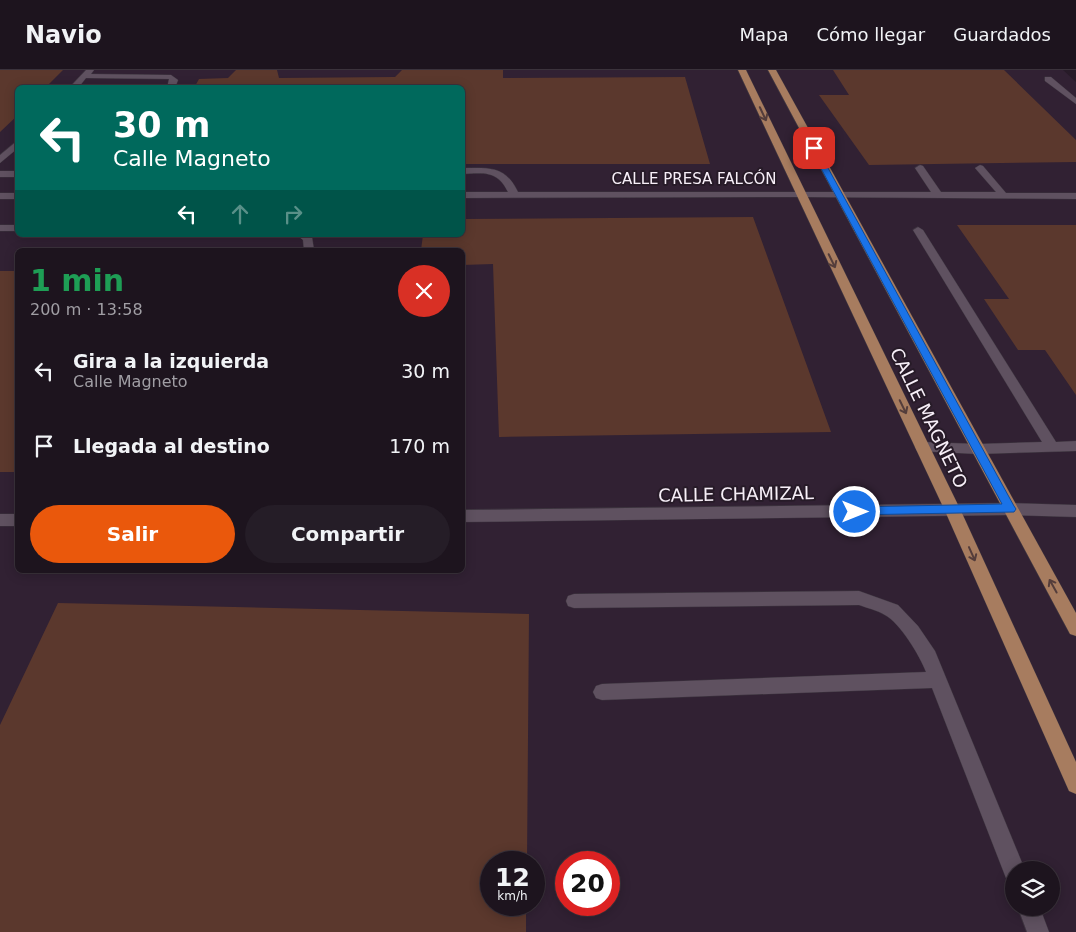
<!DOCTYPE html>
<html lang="es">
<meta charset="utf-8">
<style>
:root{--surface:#1d141e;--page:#251d27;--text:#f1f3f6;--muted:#a09ea4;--line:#3b333c;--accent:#ea580c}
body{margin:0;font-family:"DejaVu Sans",sans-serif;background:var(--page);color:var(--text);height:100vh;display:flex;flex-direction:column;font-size:19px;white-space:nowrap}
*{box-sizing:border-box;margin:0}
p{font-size:16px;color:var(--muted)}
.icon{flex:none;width:28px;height:28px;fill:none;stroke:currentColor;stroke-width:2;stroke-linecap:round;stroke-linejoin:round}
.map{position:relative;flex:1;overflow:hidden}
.side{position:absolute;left:15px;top:178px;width:450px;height:325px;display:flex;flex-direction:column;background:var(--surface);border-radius:8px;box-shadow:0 2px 12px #0003,0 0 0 1px var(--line)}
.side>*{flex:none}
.banner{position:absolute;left:15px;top:15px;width:450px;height:152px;border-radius:8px;box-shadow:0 2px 12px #0003,0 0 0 1px var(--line);background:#00695c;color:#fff;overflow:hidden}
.controls{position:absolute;left:1005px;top:791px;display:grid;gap:10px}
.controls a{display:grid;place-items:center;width:55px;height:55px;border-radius:50%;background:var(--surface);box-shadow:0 2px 12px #0003,0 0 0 1px var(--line);font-size:25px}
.speed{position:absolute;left:480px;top:781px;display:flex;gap:10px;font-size:25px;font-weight:700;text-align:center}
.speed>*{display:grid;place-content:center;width:65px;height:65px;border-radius:50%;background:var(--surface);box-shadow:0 2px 12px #0003,0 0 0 1px var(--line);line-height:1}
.speed small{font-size:12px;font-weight:400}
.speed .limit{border:8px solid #d22;background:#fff;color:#111}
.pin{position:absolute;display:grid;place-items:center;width:42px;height:42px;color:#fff;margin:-21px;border-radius:10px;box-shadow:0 2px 8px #0006}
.me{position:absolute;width:55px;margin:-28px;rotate:90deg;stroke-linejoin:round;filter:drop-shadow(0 0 4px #0008)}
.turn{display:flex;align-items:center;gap:18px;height:105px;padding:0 15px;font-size:22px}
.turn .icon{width:65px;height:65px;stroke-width:2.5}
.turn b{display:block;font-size:35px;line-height:42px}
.lanes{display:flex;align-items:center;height:48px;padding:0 15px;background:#0003;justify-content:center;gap:25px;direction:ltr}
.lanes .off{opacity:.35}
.round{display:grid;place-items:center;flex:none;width:52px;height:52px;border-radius:26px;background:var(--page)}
.headline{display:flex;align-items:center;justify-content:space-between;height:85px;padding:0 15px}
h1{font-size:30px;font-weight:700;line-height:38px;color:#1e9e55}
.primary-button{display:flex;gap:10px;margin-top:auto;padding:10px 15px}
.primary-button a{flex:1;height:58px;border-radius:30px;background:var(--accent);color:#fff;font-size:20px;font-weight:700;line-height:58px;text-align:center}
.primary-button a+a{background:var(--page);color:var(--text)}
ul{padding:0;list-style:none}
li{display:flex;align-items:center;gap:15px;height:75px;padding:0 15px}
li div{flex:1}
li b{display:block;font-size:19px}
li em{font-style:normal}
header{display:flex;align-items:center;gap:30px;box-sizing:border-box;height:70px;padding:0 25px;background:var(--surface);border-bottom:1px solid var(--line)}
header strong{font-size:24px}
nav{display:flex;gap:28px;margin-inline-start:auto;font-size:18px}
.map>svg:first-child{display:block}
.built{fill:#312133;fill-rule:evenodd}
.building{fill:#5b382d}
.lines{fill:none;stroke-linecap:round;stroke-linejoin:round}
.minor-casing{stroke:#3d353f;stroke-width:1}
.major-casing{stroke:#3d353f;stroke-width:1}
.minor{fill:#5f5160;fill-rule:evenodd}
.major{fill:#a77c5f;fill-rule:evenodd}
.oneway{stroke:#543d3b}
.route{fill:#1a73e8;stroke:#114b97}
.labels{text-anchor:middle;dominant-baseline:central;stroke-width:4;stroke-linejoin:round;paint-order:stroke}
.far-street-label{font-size:15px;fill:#f7eff8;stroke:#271b28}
.street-label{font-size:18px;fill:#f7eff8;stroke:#271b28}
</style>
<header>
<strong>Navio</strong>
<nav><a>Mapa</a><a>Cómo llegar</a><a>Guardados</a></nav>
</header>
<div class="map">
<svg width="1076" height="862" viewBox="0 0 1076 862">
<rect width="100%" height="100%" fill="#271b28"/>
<path class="built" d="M 0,0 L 1063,0 L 1076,12 L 1076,862 L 0,862 ZM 18,18 L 462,18 L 462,165 L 18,165 ZM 18,180 L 462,180 L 462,500 L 18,500 ZM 491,792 L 534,792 L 534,835 L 491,835 ZM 566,792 L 609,792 L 609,835 L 566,835 ZM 1014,800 L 1051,800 L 1051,838 L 1014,838 Z"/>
<path class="building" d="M 0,0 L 63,0 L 45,18 L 18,18 L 18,45 L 0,62 Z
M 236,0 L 277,0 L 279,8 L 395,7 L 402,0 L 503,0 L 503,8 L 685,7 L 710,94 L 462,94 L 462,18 L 194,18 L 199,9 L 228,8 Z
M 833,0 L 1004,0 L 1076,70 L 1076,92 L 869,95 L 819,25 L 849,25 Z
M 753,147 L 831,362 L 499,367 L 493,194 L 462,195 L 462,180 L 421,180 L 423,165 L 462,165 L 462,149 Z
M 957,155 L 1076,155 L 1076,325 L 1045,280 L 1018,280 L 984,229 L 1009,229 Z
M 0,201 L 18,201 L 18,402 L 0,402 Z
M 58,533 L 529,544 L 527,792 L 491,792 L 491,835 L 526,835 L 526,862 L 0,862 L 0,655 Z"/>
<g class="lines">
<g class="minor-casing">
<path id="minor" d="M 86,0 L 94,0 L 91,4 L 171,5 L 178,10 L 175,18 L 167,18 L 169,9 L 86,8 L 78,18 L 69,18 Z
M 1045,7 L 1051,7 L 1076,28 L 1076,34 L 1045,11 Z
M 18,70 L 18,78 L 0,93 L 0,85 Z
M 920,95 L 923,96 L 941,122 L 996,122 L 975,98 L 980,95 L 983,96 L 1006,123 L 1076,123 L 1076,129 L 800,127 L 462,128 L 462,122 L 508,122 C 497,100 484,103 462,104 L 462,98 C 489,98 505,95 518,122 L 931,122 L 915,98 Z
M 0,101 L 18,101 L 18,107 L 0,107 Z
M 0,123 L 18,123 L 18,129 L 0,129 Z
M 0,155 L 18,155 L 18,161 L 0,161 Z
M 918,157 L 923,160 L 1056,372 L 1076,371 L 1076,381 L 978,384 L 917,381 L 915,377 L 917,373 L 922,372 L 978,374 L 1042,372 L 913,160 Z
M 297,165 L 312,167 L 314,180 L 304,180 L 303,170 Z
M 1010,433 L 1076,435 L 1076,447 L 1010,445 L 462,452 L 462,440 Z
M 0,444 L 18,444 L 18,456 L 0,456 Z
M 859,521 L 898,535 L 918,556 L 935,581 L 1025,800 L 1014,800 L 1014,811 L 1006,808 L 932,618 L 602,630 L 596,628 L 593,622 L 596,616 L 602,614 L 926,602 C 920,586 900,553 885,545 C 877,540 867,538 859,535 L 574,538 L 568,536 L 566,531 L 568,526 L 574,524 Z
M 1018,838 L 1040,838 L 1049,862 L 1027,862 Z"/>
</g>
<g class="major-casing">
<path id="major" d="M 738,0 L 746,0 L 961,441 L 1076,692 L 1076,724 L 1069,721 L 945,441 Z
M 768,0 L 776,0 L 1076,543 L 1076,566 L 1070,564 Z"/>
</g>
<use href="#minor" class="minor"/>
<use href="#major" class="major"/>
</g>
<defs><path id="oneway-shaft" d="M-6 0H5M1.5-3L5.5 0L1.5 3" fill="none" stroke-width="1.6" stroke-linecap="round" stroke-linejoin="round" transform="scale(1.25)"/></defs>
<g class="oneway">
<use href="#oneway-shaft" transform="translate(763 44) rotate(65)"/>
<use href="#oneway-shaft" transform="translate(832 191) rotate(64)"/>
<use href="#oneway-shaft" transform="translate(903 337) rotate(64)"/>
<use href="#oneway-shaft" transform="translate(972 484) rotate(66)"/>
<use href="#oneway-shaft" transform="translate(1053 516) rotate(-119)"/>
</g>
<path class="route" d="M 814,76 L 817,78 L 1014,436 L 1016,439 L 1014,442 L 851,445 L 849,442 L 851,439 L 855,437 L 1002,434 L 810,78 Z"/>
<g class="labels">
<g class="far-street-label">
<text x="694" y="109">CALLE PRESA FALCÓN</text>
</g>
<g class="street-label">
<text transform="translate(929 348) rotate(64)">CALLE MAGNETO</text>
<text transform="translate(736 424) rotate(-1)">CALLE CHAMIZAL</text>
</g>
</g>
</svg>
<div class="controls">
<a><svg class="icon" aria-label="layers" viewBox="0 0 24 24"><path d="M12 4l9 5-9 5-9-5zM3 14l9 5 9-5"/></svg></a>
</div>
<div class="speed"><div>12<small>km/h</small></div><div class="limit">20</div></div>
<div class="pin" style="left:814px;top:78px;background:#d93025"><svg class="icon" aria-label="arrive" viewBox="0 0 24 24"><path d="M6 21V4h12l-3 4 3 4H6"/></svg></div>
<svg class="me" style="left:855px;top:442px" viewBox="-20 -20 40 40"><circle r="17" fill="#1a73e8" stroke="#fff" stroke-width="3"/><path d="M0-11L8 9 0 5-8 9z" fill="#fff"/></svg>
<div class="banner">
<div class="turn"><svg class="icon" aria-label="left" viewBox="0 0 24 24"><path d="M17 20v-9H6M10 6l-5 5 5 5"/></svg><div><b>30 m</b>Calle Magneto</div></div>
<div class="lanes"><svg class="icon" aria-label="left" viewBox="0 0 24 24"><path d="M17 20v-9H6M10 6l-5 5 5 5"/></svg><svg class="icon off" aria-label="ahead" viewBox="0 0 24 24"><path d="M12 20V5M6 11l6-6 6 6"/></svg><svg class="icon off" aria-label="right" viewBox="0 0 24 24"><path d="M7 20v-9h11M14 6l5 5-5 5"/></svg></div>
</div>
<section class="side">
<div class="headline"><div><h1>1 min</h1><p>200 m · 13:58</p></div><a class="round" style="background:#d93025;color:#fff"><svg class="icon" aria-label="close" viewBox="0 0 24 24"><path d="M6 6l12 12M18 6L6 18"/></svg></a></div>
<ul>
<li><svg class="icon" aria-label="left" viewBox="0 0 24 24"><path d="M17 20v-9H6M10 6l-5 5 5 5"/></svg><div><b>Gira a la izquierda</b><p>Calle Magneto</p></div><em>30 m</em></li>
<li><svg class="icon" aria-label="arrive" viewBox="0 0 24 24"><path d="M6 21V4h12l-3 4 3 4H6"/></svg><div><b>Llegada al destino</b></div><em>170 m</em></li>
</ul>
<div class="primary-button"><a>Salir</a><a>Compartir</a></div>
</section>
</div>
